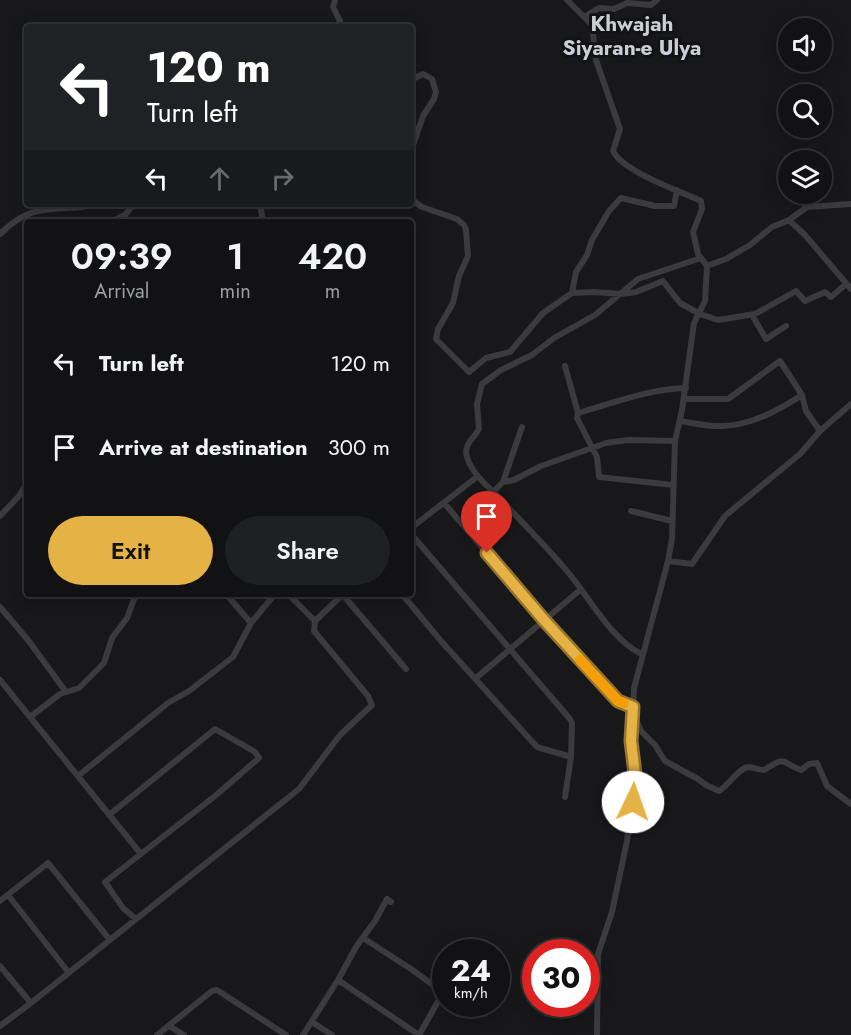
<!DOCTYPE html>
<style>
:root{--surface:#121214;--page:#1f2022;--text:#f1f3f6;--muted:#9c9ea0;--line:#313234;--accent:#e5b245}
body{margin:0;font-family:Jost,sans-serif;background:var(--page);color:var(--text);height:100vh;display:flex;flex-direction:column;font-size:22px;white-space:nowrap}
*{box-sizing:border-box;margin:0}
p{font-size:20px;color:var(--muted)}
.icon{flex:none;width:33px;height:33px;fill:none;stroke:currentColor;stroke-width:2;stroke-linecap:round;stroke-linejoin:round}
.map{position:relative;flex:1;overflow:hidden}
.side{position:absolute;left:24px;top:219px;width:390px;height:378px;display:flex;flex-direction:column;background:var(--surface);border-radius:6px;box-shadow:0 3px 15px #0003,0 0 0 2px var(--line)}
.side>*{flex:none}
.hud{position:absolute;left:24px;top:24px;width:390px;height:183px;border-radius:6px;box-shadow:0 3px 15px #0003,0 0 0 2px var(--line);background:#202124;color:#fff;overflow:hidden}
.fabs{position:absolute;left:778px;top:18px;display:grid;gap:12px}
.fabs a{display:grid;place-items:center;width:54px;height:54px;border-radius:50%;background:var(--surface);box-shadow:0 3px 15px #0003,0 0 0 2px var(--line);font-size:30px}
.speed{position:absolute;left:432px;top:939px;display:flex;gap:12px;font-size:30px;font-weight:700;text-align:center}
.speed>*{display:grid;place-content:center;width:78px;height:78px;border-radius:50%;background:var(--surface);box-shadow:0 3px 15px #0003,0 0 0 2px var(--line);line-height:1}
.speed small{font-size:15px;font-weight:400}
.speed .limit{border:9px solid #d22;background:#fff;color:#111}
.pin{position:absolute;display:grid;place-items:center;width:51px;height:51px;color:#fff;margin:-62px -26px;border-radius:50% 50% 50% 0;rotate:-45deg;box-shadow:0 0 6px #0007}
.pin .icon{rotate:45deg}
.me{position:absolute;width:66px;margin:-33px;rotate:3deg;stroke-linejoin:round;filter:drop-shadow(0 0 4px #0008)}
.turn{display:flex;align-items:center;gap:21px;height:126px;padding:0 24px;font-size:27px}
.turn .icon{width:78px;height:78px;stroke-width:2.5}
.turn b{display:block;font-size:42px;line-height:51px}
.lanes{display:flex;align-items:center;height:57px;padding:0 24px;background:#0003;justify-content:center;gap:30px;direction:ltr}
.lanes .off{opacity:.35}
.eta{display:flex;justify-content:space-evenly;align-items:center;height:102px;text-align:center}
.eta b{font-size:36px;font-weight:600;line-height:42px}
.cta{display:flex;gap:12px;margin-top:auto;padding:12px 24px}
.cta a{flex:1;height:69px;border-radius:36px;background:var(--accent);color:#111;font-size:24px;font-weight:600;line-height:69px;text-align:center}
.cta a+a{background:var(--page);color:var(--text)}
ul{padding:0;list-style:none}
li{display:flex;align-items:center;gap:18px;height:84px;padding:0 24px}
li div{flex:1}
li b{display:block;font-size:22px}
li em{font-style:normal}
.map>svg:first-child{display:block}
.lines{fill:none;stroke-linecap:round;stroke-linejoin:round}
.minor{stroke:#3a3a3f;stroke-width:6}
.route-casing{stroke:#95742d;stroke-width:15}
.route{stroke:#e5b245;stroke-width:10}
.slow{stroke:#f59e0b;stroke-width:10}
.labels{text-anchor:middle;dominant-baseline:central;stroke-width:6;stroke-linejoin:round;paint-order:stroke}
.quarter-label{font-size:21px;font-weight:bold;fill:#ccced5;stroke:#131315}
</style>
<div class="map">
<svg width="851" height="1035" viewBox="0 0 851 1035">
<rect width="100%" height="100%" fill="#18181a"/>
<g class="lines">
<path class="minor" d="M 335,0 L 333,7 L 340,21 L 338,27
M 567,0 L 592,25 L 596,60 L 620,129 L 613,151 C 622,171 680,191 701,201 L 702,209 L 693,232 L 698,254 L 707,266 L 705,301 L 694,323 L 682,410 L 675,441 L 672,539 L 668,561 L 634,688 L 633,713 L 641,731 L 655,745 L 665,761 L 698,779 L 706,785 L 719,791 C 728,786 739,768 748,767 C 752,767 759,770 764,770 C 787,756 779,761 801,770 L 809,764 L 817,763 L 827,786 L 851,804
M 584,17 L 599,8 L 614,9 L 627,3 L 651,5 L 657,0
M 411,80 L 423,74 L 432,79 L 436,92 L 434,99 L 423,116 L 411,151
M 411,199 L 422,207 L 457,219 L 464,225 L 466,230 L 468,256 L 459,276 L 453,303 L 438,329 L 436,339 L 469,372 L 486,358 L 510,352 L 543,313 L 572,293 L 594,292 L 621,294 L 636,292 L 663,281 L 680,303 L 700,314 L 718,320 L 755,314 L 796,291 L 805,301 L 825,292 L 831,297 L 846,284
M 260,204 L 263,222
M 789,220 L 805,235 L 851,289
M 111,222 L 125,215 L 134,204
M 0,234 C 29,206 44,210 82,207 L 86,204
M 707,266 L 726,259 L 750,245 L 772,227 L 789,220 L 807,207 L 851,204
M 572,293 L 576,272 L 587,255 L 592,240 L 609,211 L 621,198 L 655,206 L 674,206 L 677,190
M 752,315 L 766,339 L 786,326
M 565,366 L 578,413 L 577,418 L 597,457 L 599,477 L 673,485
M 684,399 L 728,399 L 780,361 L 802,395 L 806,411 L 820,431
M 578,413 C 613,403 649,389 686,388
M 680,421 C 694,423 709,427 723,426 C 752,425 779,410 802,395
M 503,482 L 514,480 L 541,466 L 606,443 L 628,440 L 675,441
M 494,491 L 503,482 L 522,427
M 444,503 L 544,620 L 618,701 L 633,707
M 631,511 L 672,521
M 0,516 L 19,496 L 27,483
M 411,528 L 478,476
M 411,534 L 570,719 L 572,723 L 571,757 L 565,797
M 668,561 L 692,564 L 725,516 L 800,454 L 820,431 L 851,404
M 226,594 L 251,623
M 288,594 L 315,621
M 402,594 L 441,641 L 537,747 L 571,757
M 343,595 L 406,669
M 0,607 L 28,640 L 66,692
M 643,655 C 614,641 594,606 575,581 C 555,555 530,531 507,506 C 494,491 473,477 467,457 C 463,444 474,439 479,429 L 477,404 L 482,384 L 501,370 L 532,355 L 554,338 L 595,315 L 638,279 L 701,258
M 476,678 L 580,590
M 0,680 L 141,854
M 30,717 L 60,694 L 79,688 L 104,663 L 112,638 L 127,618 L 136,594
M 78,776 L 168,703 L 189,691 L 233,657 L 251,623 L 275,594
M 109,815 L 215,729 L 255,752 L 259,758 L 215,796 L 105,882 L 123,908 L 136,919
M 8,895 L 69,973
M 0,901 L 48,863 L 110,940
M 363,938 L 411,969 L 444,993
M 0,966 L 31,1003
M 338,980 L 419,1035
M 312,1022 L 332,1035
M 0,1026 L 31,1003 L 299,789 L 340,735 L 372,705 L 368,696 L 314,631 L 315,621 L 343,594
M 169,1026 L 184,1035
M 157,1035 L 212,991 L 217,990 L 286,1035
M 303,1035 L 338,980 L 356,947 L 375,921 L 387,899 L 391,902
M 419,1035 L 444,991
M 597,1035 L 598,954 L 612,912 L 627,841 L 636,782 L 631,741 L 633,716"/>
</g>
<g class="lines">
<g class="route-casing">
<path id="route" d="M 487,553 L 544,620 L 618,701 L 633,707 L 631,741 L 636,782 L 633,802"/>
</g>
<use href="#route" class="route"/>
<path class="slow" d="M 580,660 L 618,701 L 624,703"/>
</g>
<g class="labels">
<g class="quarter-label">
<text x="632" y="24">Khwajah<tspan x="632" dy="24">Siyaran-e Ulya</tspan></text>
</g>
</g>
</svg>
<div class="fabs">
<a><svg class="icon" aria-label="sound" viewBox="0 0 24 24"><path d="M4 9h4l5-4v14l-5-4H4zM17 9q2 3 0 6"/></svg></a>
<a><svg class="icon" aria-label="search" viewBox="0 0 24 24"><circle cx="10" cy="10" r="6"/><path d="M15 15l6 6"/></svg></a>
<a><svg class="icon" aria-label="layers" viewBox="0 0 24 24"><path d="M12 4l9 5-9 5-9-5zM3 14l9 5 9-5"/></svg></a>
</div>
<div class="speed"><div>24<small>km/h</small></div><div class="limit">30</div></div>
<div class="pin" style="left:487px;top:553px;background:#d93025"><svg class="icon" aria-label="arrive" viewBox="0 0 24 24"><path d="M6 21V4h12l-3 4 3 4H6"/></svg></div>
<svg class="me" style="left:633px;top:802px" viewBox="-20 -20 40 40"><circle r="19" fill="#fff"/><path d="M0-13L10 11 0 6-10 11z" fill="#e5b245"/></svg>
<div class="hud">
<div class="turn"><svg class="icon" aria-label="left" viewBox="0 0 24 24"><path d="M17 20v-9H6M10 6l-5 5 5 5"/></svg><div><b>120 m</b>Turn left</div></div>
<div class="lanes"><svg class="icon" aria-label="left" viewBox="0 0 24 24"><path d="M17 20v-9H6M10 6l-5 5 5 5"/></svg><svg class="icon off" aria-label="ahead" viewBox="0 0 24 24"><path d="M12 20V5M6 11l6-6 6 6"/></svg><svg class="icon off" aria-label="right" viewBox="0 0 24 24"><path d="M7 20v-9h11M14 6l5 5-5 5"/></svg></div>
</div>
<section class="side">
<div class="eta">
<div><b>09:39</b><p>Arrival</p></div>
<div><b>1</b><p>min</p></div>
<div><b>420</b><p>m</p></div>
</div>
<ul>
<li><svg class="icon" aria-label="left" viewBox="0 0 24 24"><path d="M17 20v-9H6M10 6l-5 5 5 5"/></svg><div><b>Turn left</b></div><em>120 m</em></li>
<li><svg class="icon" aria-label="arrive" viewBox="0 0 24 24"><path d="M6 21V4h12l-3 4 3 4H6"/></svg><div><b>Arrive at destination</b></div><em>300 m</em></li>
</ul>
<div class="cta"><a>Exit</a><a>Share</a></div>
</section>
</div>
